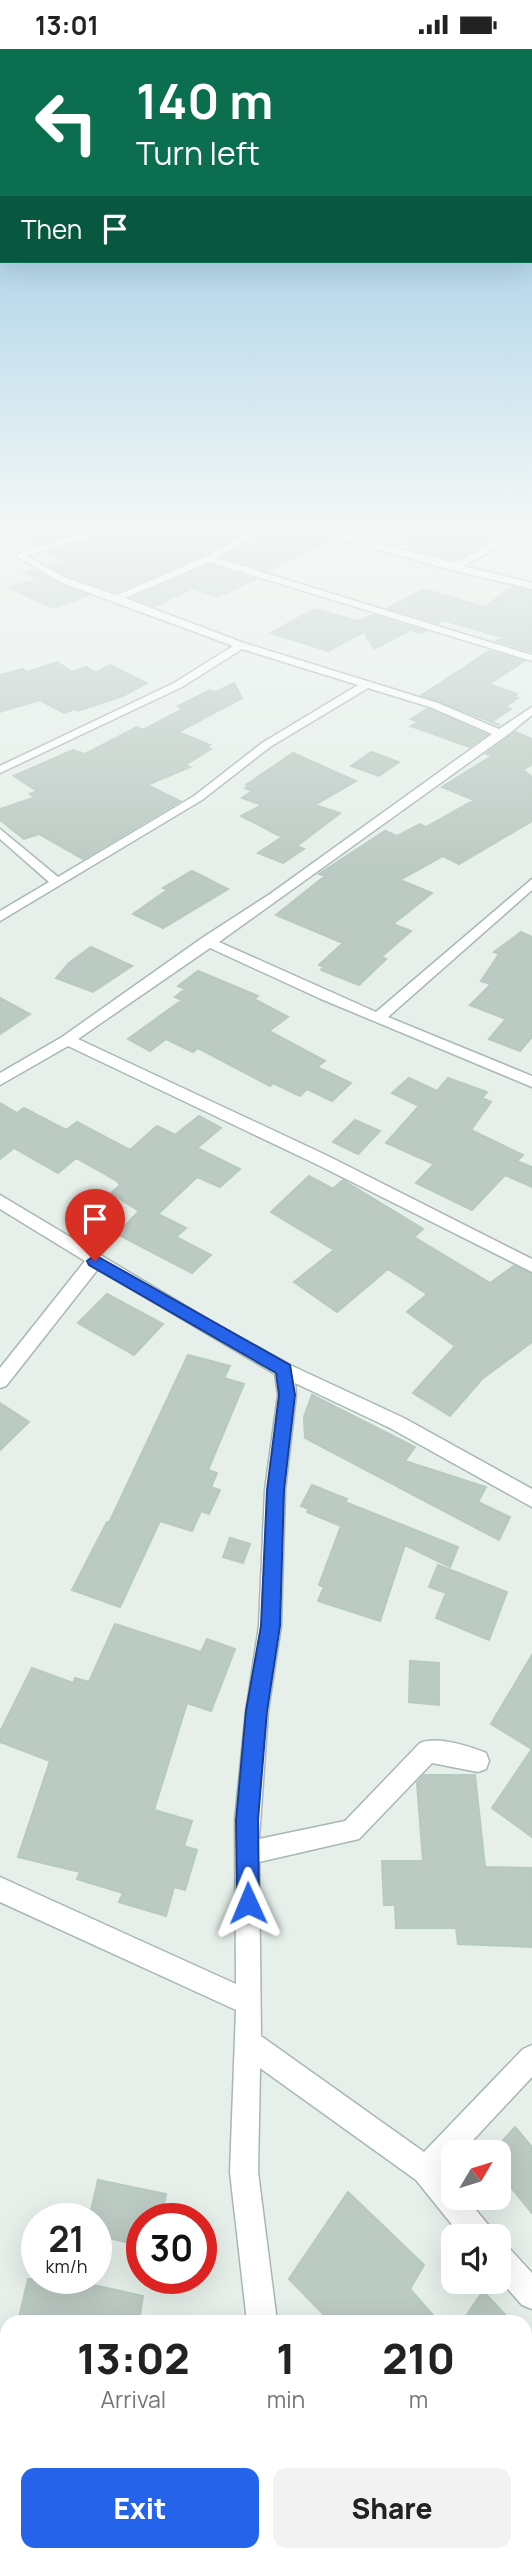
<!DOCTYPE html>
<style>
:root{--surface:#fff;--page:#f2f2f2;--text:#222;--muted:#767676;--accent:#2563eb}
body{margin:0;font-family:Manrope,sans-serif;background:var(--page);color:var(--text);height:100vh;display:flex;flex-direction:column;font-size:26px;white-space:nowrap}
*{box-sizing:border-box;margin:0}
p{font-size:23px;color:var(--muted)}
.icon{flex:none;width:38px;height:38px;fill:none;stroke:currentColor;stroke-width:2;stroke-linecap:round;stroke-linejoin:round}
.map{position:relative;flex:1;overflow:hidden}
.details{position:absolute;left:0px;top:2266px;width:532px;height:247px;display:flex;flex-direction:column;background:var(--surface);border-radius:21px 21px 0 0;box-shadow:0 7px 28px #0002}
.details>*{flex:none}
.guide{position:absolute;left:0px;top:0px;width:532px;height:214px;box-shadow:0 7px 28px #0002;background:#0b6e4f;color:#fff;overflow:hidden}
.needle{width:46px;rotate:52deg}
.tools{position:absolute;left:441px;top:2091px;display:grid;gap:14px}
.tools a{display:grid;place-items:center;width:70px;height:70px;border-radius:14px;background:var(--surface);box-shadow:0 7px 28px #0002;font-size:35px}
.speed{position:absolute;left:21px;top:2154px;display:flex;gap:14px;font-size:35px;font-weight:700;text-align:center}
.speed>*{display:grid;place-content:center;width:91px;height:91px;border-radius:50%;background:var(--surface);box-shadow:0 7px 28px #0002;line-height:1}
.speed small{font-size:18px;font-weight:400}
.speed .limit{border:10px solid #d22;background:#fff;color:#111}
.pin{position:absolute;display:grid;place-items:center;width:60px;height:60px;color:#fff;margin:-72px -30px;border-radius:50% 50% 50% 0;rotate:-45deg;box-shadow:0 0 7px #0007}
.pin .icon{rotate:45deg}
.me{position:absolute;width:77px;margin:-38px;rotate:359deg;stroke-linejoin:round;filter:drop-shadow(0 0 5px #0008)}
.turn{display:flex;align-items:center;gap:24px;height:147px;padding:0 21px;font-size:32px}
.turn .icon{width:91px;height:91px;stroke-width:2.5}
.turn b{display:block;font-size:49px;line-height:60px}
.then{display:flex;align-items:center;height:66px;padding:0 21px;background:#0003;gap:14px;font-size:26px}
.eta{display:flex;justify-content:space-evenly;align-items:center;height:119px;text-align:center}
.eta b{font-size:42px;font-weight:800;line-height:49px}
.cta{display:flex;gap:14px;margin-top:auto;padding:14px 21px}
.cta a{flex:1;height:80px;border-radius:14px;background:var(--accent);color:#fff;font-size:28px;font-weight:800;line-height:80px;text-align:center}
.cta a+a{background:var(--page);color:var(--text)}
.status{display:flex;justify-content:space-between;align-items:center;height:49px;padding:0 35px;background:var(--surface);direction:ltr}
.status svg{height:19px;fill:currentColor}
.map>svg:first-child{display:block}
.building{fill:#bbcac3;stroke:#b7c9c1;stroke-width:2}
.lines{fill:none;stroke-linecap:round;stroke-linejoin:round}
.street-casing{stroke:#a8b8b1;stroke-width:3}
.street{fill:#fff;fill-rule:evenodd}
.route{fill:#2563eb;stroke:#184099;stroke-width:2}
</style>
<div class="status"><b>13:01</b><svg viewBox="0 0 49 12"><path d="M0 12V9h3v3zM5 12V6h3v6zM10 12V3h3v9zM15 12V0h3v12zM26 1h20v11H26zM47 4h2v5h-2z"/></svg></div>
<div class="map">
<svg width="532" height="2512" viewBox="0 0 532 2512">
<rect width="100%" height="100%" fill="#e6efea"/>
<path class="building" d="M 13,475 L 106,475 L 36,497 L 14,485 L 27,483 Z
M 151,475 L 260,475 L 204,506 L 117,543 L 67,527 L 49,517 L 66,512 L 48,503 L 118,480 L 128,485 Z
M 277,475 L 333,490 L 267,522 L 223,508 Z
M 446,475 L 492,485 L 483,488 L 491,491 L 459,509 L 447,509 L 420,502 L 398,489 Z
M 209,516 L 256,530 L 217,548 L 192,539 L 156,557 L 132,549 Z
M 34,521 L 59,535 L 89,546 L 53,559 L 8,538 L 38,531 L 25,523 Z
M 513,538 L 532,542 L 532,603 L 497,592 L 505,589 L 443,571 L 437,574 L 388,559 L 425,540 L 484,558 Z
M 314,560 L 358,572 L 372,566 L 425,582 L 421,584 L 410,581 L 374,600 L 364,583 L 328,602 L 271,584 Z
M 489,602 L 524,612 L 489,635 L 517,645 L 513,648 L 518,649 L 505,658 L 511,660 L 491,673 L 500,676 L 422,646 Z
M 57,613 L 72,623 L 86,618 L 96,624 L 110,616 L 147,634 L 123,647 L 78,662 L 75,660 L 64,664 L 40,651 L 0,663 L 0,626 L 23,620 L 27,623 Z
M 234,634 L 242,649 L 178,683 L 210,696 L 206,698 L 211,700 L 185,716 L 190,718 L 147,736 L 180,752 L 83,810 L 39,785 L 24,790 L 0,771 L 0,760 L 36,748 L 30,745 L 37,742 L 14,727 L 73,701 L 85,705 L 137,678 L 143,681 L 183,660 L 178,657 L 210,641 L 216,643 Z
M 427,660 L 429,660 L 487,686 L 469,698 L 411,677 L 419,673 L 411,670 Z
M 515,683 L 532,690 L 532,715 L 523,721 L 532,728 L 532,772 L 459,815 L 443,807 L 400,831 L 432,844 L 393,875 L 411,882 L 381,908 L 386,910 L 359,936 L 321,921 L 324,918 L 319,916 L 343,894 L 276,866 L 325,827 L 319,825 L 385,782 L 397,787 L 420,775 L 426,778 L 474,751 L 442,738 L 492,707 L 486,705 Z
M 371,703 L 399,713 L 379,727 L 351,717 Z
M 293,704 L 356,732 L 315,756 L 340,764 L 297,797 L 304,800 L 283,814 L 258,804 L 282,788 L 241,767 L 262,756 L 242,749 L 252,742 L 245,739 L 248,737 L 246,736 Z
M 192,822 L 228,840 L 163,879 L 133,865 L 167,841 L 163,839 Z
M 521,883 L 532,888 L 532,988 L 520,1002 L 489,990 L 506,970 L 470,956 L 491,935 L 481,932 L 499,905 L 494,903 Z
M 91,898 L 132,917 L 93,943 L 56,929 L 69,914 Z
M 198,922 L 258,947 L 254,950 L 288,968 L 269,982 L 325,1012 L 317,1018 L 351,1034 L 332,1052 L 307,1040 L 300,1047 L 273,1034 L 270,1037 L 198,999 L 193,1003 L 166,990 L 150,1002 L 128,990 L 182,951 L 175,948 L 185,940 L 178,937 Z
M 0,949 L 30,965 L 0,985 Z
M 409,1029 L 437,1042 L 448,1029 L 487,1043 L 482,1049 L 491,1053 L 471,1081 L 523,1106 L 517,1112 L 532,1118 L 532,1138 L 505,1126 L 472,1161 L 416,1134 L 434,1115 L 386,1094 L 419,1057 L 392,1044 Z
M 0,1054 L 17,1064 L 24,1059 L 66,1081 L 77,1073 L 130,1101 L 157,1077 L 175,1086 L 199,1067 L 221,1079 L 197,1099 L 240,1120 L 220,1138 L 197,1128 L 158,1165 L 186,1179 L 176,1188 L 211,1206 L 192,1224 L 117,1185 L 139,1162 L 111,1144 L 120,1136 L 117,1132 L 76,1109 L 58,1124 L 14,1099 L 0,1110 Z
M 355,1071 L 380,1082 L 358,1105 L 333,1093 Z
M 309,1127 L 333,1140 L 343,1131 L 346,1133 L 423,1180 L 414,1188 L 490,1234 L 514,1217 L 532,1225 L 532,1293 L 482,1330 L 450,1367 L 413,1344 L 455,1297 L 407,1263 L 427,1245 L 388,1220 L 337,1263 L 294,1233 L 334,1201 L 271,1163 Z
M 107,1245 L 163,1275 L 134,1306 L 78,1274 Z
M 188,1306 L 230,1317 L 224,1329 L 244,1335 L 208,1421 L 217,1424 L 211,1438 L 220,1441 L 209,1465 L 201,1462 L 192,1482 L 160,1472 L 120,1558 L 72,1541 L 107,1473 L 109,1474 Z
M 312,1346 L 415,1398 L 405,1412 L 486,1438 L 478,1453 L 510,1468 L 499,1491 L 305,1389 L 304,1368 Z
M 0,1354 L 29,1373 L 0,1401 Z
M 312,1436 L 347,1450 L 345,1453 L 458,1498 L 450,1518 L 405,1496 L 380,1572 L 318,1552 L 324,1538 L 319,1536 L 341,1477 L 307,1463 L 309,1460 L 301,1457 Z
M 230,1489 L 250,1495 L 243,1514 L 223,1508 Z
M 438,1516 L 507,1543 L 489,1591 L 436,1569 L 446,1544 L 429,1538 Z
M 115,1575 L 201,1603 L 207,1590 L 235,1600 L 211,1662 L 187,1654 L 154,1761 L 192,1772 L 184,1797 L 197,1801 L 185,1841 L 174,1838 L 166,1867 L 119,1853 L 123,1844 L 77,1830 L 80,1823 L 18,1808 L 50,1712 L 0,1693 L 0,1683 L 32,1619 L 73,1634 L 75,1629 L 89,1633 Z
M 532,1606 L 532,1700 L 491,1675 Z
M 410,1612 L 439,1614 L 439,1656 L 409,1653 Z
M 532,1700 L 532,1788 L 492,1759 Z
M 424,1726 L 475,1726 L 485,1818 L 531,1819 L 532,1898 L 458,1895 L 456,1879 L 396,1879 L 395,1856 L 384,1856 L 382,1812 L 423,1812 L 417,1734 Z
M 515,2078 L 532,2098 L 532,2164 L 499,2124 L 499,2096 Z
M 98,2131 L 166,2145 L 161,2170 L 142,2170 L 142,2197 L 96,2186 L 96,2170 L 89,2170 Z
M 348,2143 L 424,2216 L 410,2240 L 439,2273 L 331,2273 L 289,2230 Z
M 28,2230 L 67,2230 L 143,2247 L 139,2273 L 18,2273 Z
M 483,2242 L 512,2273 L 462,2273 Z"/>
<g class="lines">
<g class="street-casing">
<path id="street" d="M 114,475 L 126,475 L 26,507 L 66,529 L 117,546 L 205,508 L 265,475 L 275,475 L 216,509 L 532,606 L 532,612 L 209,513 L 125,549 L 244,594 L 438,654 L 499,680 L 532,658 L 532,666 L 506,687 L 219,893 L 376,963 L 532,830 L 532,841 L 388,968 L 532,1027 L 532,1038 L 321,950 L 210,899 L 78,990 L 328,1107 L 532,1210 L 532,1223 L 316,1115 L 68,997 L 0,1036 L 0,1024 L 62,988 L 202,889 L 270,845 L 492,685 L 430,658 L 368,639 L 270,698 L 202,751 L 0,872 L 0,862 L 49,833 L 0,790 L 0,780 L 58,828 L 194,747 L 262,694 L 358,636 L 242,600 L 182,638 L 0,724 L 0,717 L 174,634 L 233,597 L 60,533 L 15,506 Z
M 288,475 L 301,475 L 455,514 L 511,483 L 492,475 L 503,475 L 517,480 L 532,475 L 532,479 L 464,517 L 532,534 L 532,540 L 451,521 Z
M 0,1146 L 209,1271 L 290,1316 L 404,1369 L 532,1440 L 532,1458 L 390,1379 L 295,1334 L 296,1346 L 285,1441 L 281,1577 L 268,1662 L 259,1790 L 345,1772 L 420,1694 C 437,1687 469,1697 486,1704 L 489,1712 L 486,1720 L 478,1723 L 432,1714 L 359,1790 L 259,1813 L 261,1987 L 424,2103 L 523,2000 L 532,1996 L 532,2028 L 461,2104 L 453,2104 L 453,2112 L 444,2122 L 453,2133 L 453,2149 L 466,2149 L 490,2178 L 494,2188 L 462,2188 L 416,2131 L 260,2019 L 258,2123 L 277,2273 L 247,2273 L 230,2123 L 236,1961 L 0,1853 L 0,1828 L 236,1935 L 235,1771 L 246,1662 L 259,1577 L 265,1441 L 278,1346 L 275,1325 L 98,1220 L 6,1337 L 0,1339 L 0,1319 L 85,1212 L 0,1160 Z
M 499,2195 L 509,2199 L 532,2224 L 532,2260 L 522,2256 L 499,2230 Z
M 0,2289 L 7,2292 L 7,2323 L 0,2320 Z
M 286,2506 L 319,2506 L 321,2512 L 289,2512 Z"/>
</g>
<use href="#street" class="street"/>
</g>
<linearGradient id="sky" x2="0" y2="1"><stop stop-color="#83bde0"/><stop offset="0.58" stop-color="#f4f8f6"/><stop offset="1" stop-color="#f4f8f6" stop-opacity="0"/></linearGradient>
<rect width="532" height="826" fill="url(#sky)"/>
<path class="route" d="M 95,1206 L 290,1316 L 295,1346 L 284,1441 L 280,1577 L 267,1662 L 258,1771 L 259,1854 L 256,1862 L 248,1865 L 240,1862 L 237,1854 L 236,1771 L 246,1662 L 261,1577 L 267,1441 L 279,1346 L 276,1324 L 89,1216 L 87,1212 Z"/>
</svg>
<div class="tools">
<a><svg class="needle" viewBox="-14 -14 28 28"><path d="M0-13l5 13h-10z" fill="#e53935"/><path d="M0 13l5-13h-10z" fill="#767676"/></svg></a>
<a><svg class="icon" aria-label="sound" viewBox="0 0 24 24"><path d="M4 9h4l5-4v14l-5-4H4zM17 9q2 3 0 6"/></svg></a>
</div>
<div class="speed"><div>21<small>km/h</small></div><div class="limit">30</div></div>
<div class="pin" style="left:95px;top:1212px;background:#d93025"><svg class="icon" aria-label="arrive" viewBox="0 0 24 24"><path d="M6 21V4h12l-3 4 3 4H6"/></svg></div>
<svg class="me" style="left:248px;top:1854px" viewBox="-20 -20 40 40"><path d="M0-17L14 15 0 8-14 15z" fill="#2563eb" stroke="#fff" stroke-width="4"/></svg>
<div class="guide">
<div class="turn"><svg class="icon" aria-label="left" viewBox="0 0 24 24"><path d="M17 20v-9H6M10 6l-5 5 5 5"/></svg><div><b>140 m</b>Turn left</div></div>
<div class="then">Then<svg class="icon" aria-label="arrive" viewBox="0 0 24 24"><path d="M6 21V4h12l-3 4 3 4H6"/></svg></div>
</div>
<section class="details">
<div class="eta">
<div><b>13:02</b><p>Arrival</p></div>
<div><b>1</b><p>min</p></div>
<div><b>210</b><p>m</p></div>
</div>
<div class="cta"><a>Exit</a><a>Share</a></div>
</section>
</div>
